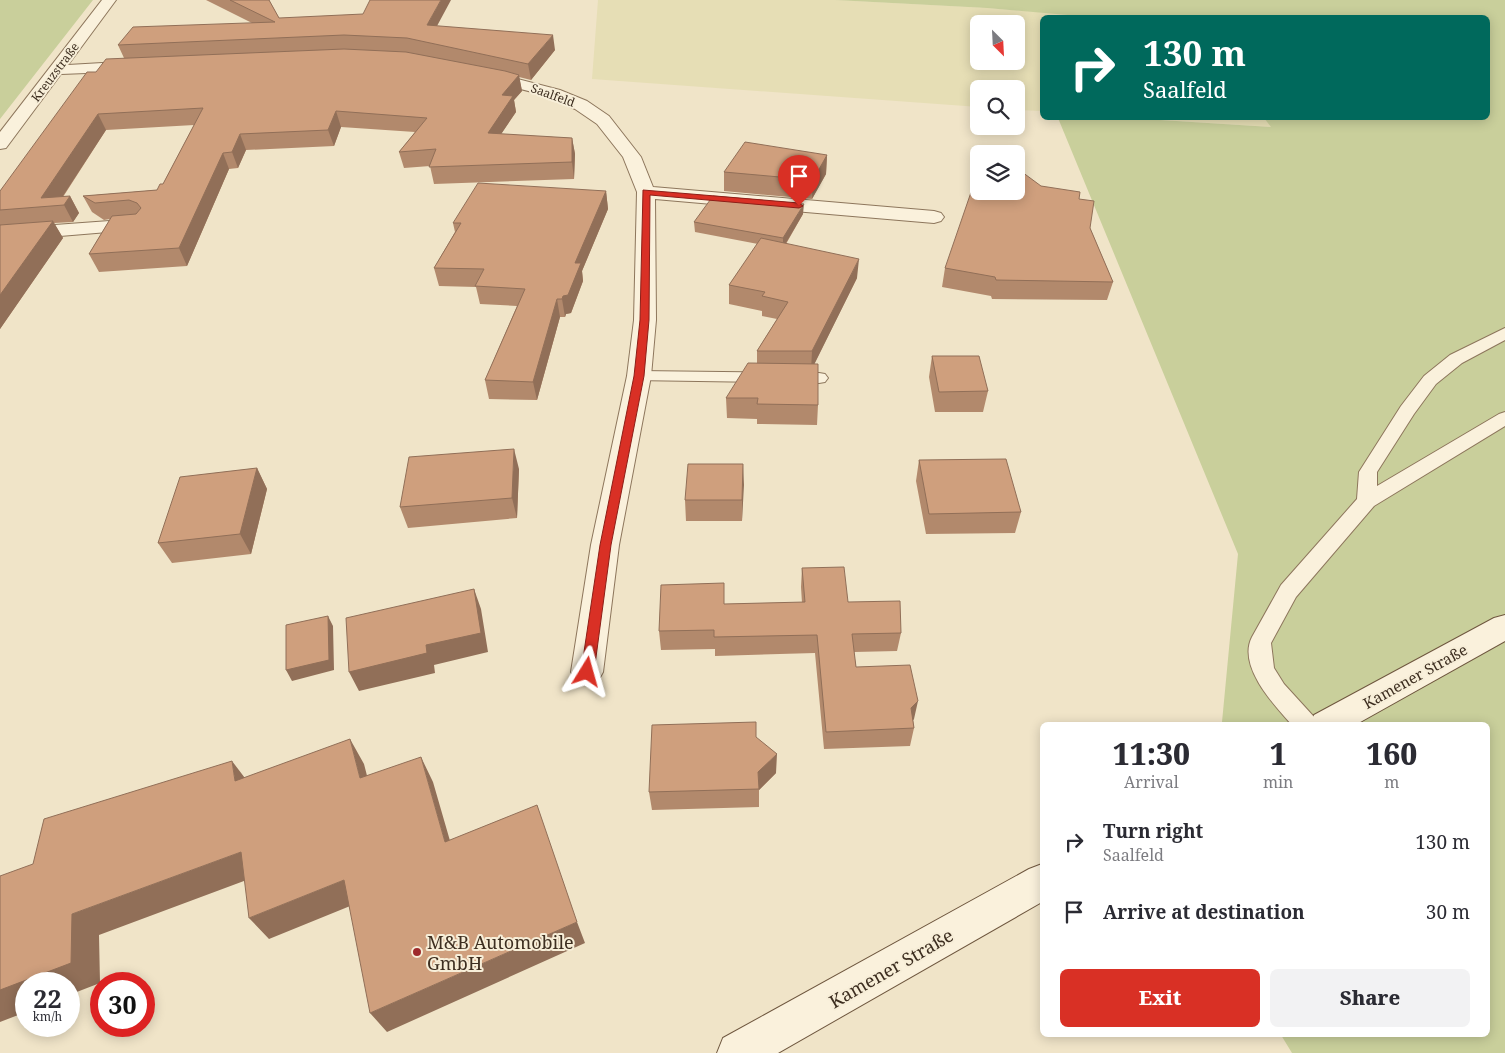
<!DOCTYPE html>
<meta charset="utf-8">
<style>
:root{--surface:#fff;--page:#f2f2f3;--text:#2b2b33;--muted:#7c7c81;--accent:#d93025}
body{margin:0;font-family:"Noto Serif",serif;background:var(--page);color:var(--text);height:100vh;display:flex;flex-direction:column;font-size:19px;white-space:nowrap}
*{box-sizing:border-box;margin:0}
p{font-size:16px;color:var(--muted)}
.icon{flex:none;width:28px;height:28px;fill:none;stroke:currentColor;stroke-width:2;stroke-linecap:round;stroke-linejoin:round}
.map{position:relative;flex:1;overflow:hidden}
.panel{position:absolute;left:1040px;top:722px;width:450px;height:315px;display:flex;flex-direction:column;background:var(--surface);border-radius:8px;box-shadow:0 2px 12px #0003}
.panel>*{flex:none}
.top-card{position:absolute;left:1040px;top:15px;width:450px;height:105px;border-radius:8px;box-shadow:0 2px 12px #0003;background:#00695c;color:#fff;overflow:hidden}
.needle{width:32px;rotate:156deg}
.controls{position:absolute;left:970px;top:15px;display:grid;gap:10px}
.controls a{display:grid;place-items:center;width:55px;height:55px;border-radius:8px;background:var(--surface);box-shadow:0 2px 12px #0003;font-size:25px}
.speed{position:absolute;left:15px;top:972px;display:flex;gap:10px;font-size:25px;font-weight:700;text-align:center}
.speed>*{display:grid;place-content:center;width:65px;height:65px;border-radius:50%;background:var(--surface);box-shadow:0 2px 12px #0003;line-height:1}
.speed small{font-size:12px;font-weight:400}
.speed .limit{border:8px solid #d22;background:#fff;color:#111}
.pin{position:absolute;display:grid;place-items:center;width:42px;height:42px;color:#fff;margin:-51px -21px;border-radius:50% 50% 50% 0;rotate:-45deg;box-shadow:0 0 5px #0007}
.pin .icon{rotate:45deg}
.me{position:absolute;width:55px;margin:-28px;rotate:8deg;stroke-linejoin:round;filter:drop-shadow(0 0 4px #0008)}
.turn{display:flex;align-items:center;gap:18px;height:105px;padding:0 20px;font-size:22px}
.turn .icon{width:65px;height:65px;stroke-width:2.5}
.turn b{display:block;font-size:35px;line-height:42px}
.eta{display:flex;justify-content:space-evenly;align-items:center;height:85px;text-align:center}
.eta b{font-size:30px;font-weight:800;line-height:35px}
.cta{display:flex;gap:10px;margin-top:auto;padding:10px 20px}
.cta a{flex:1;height:58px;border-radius:8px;background:var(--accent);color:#fff;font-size:20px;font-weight:800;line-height:58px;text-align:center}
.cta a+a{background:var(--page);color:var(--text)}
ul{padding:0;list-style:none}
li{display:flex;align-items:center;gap:15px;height:70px;padding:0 20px}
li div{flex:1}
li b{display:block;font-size:19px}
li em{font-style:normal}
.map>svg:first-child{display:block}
.farmland{fill:#e6deb5;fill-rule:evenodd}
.green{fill:#c9cf9b}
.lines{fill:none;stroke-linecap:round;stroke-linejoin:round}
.service-casing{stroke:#8d765c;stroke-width:2}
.minor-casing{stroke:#8d765c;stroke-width:2}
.secondary-casing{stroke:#6f573f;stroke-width:2}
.service{fill:#faf1dc;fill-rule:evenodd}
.minor{fill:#faf1dc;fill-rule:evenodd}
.secondary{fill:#faf1dc;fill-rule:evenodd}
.wall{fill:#b2896c}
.shaded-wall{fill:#916f58}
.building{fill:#cf9f7d;stroke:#916f58}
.route{fill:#d93025;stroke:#8d1f18}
.poi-dot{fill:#9e2a2b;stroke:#f7eed8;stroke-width:2}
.labels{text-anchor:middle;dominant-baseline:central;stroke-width:4;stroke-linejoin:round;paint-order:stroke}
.far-street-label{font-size:12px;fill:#3d2e20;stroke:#f7eed8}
.street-label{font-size:15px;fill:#3d2e20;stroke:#f7eed8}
.near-poi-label{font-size:18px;fill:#3d2e20;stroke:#f7eed8;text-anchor:start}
.near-street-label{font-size:18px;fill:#3d2e20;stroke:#f7eed8}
</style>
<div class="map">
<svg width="1505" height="1053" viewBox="0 0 1505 1053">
<rect width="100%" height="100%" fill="#f0e4c8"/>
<path class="farmland" d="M 598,0 L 835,0 L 987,8 L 1102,17 L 1042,18 L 1042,111 L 1016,110 L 1016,89 L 979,89 L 979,107 L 592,79 ZM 979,24 L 1016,24 L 1016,61 L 979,61 Z
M 1129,118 L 1264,118 L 1272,127 Z"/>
<path class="green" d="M 0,0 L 93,0 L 0,119 Z
M 835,0 L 1505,0 L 1505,1053 L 1292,1053 L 1281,1035 L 1488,1035 L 1488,725 L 1218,725 L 1222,722 L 1238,554 L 1058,118 L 1129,118 L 1271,127 L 1264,118 L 1488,118 L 1488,18 L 1102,18 L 987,8 Z"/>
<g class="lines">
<g class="service-casing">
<path id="service" d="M 1505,328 L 1505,340 L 1462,363 L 1436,384 L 1414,414 L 1377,472 L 1377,486 L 1499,414 L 1505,412 L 1505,426 L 1374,506 L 1296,597 L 1271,643 L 1274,668 L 1284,684 L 1315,718 L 1319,725 L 1292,725 C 1274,705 1237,666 1252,637 L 1281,585 L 1357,499 L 1359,472 L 1401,406 L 1424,376 L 1450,355 Z
M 639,371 L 819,373 L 825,374 L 828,378 L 825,382 L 819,383 L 633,380 L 630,376 L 633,372 Z"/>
</g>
<g class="minor-casing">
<path id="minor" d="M 102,0 L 116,0 L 68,65 L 137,61 L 143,63 L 145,66 L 143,69 L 137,71 L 61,74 L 6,148 L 0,149 L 0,132 Z
M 483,70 L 560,90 L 587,101 L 609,116 L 641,157 L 653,187 L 934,211 L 941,213 L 944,217 L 941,221 L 934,223 L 655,199 L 656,320 L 651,376 L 619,545 L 603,672 L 598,681 L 587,685 L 576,681 L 571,672 L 591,545 L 627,376 L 634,320 L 637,192 L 623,157 L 597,124 L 575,109 L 548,96 L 477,78 L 475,75 L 477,72 Z
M 137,219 L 144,221 L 147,225 L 144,229 L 0,241 L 0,229 Z"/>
</g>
<g class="secondary-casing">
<path id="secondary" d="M 1505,615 L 1505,641 L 1355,725 L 1310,725 L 1314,715 L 1494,618 Z
M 1042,864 L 1042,902 L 778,1053 L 717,1053 L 723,1038 L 1029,869 Z"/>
</g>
<use href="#service" class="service"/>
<use href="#minor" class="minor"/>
<use href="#secondary" class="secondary"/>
</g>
<path class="wall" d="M 206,0 L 269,0 L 279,18 L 438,26 L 555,50 L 531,80 L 519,77 L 522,91 L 514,100 L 516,112 L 501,134 L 572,138 L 575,154 L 574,179 L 434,184 L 430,166 L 404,168 L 399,152 L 415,132 L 341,127 L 334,146 L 246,150 L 238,168 L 229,169 L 187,266 L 99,272 L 89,254 L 110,219 L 104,220 L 92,212 L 83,196 L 157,190 L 163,184 L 194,125 L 106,130 L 63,197 L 70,196 L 79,213 L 73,222 L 54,223 L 63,238 L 0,329 L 0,191 L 96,72 L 124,58 L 118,45 L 252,23 Z
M 827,155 L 826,174 L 812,199 L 724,191 L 724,172 Z
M 1041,186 L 1079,199 L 1090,228 L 1113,282 L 1107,300 L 992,299 L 991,296 L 942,287 L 945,268 Z
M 606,191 L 608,209 L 582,271 L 583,281 L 571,313 L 566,314 L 565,317 L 560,317 L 537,400 L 489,399 L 485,380 L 517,306 L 480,304 L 476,287 L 439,286 L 434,268 L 455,232 L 453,223 Z
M 803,214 L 786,244 L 857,278 L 814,364 L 818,405 L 817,425 L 757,424 L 757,419 L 727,418 L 726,398 L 757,363 L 757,351 L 777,319 L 762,316 L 762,311 L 729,304 L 729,285 L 758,244 L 695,232 L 694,222 Z
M 932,356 L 988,391 L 983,412 L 935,412 L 929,377 Z
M 919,460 L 1021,512 L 1015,533 L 926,534 L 916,481 Z
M 743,464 L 742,521 L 686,521 L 685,500 Z
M 257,468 L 267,489 L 251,554 L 172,563 L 158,543 Z
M 519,469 L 517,518 L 408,528 L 400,507 Z
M 802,568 L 848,602 L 901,633 L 897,651 L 854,652 L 856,667 L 914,719 L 913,720 L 914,728 L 910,746 L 824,749 L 815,653 L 715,656 L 715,649 L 661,650 L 659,631 L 724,604 L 802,603 L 801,587 Z
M 756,737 L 776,773 L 759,790 L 759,807 L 652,810 L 649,792 Z"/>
<path class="shaded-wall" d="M 441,0 L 451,0 L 430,39 L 427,25 Z
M 553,35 L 555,50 L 531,80 L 528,64 Z
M 519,75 L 522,91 L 514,100 L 516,112 L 491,149 L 488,133 L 502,95 Z
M 336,111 L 341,127 L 334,146 L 328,130 Z
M 98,114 L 106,130 L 57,205 L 41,198 Z
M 240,134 L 246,150 L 238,168 L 232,152 Z
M 572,138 L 575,154 L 574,179 L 572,162 Z
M 223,153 L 229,169 L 187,266 L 179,248 Z
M 827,155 L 826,174 L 812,199 L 813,180 Z
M 606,191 L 608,209 L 582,271 L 583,281 L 571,313 L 566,314 L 565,317 L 562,299 L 575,263 Z
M 70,196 L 79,213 L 73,222 L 64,205 Z
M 804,204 L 803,214 L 783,248 L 783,238 Z
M 53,221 L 63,238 L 0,329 L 0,295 Z
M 859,259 L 857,278 L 811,371 L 812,351 Z
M 557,299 L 560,317 L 537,400 L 533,382 Z
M 514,449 L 519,469 L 517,518 L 512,498 Z
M 743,464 L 744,485 L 742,521 L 742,500 Z
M 257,468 L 267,489 L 251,554 L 240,534 Z
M 474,589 L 481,609 L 488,652 L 434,665 L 435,673 L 359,691 L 349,672 Z
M 328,616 L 333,626 L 334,670 L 292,681 L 286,670 Z
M 918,701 L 914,719 L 907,726 L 911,708 Z
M 350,739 L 364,764 L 374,803 L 360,778 Z
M 777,754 L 776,773 L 759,790 L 758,772 Z
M 421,757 L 433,782 L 457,865 L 445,842 Z
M 232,761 L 251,786 L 235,781 Z
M 241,852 L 260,875 L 99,935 L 100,983 L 69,995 L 69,984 L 26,984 L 26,1012 L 0,1022 L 0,990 L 72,914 Z
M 344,880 L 360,902 L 269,939 L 249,918 Z
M 577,922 L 585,943 L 387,1032 L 370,1013 Z"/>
<path class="building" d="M 230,0 L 269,0 L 279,18 L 363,14 L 370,0 L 441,0 L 427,25 L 553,35 L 528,64 L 407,38 L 344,35 L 118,45 L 133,27 L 275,22 Z
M 344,49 L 406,52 L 505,71 L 519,75 L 502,95 L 513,96 L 488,133 L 572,138 L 572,162 L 429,167 L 436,149 L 399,152 L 427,118 L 336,111 L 328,130 L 240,134 L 232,152 L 223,153 L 179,248 L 89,254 L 112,216 L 136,214 L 141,208 L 137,203 L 129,200 L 95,203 L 83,196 L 157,190 L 160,184 L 163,184 L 203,108 L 98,114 L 41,198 L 70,196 L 64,205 L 0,210 L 0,191 L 87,72 L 96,72 L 106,59 Z
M 745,142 L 827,155 L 813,180 L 724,172 Z
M 979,169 L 979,191 L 1016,191 L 1016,172 L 1022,172 L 1041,186 L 1080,192 L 1079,199 L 1094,201 L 1090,228 L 1113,282 L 996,280 L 995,277 L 945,268 Z
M 478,183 L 606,191 L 575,263 L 581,263 L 568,295 L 563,296 L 562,299 L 557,299 L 533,382 L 485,380 L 525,289 L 475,286 L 484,269 L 434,268 L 461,223 L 453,223 Z
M 713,196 L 804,204 L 783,238 L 694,222 Z
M 53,221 L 0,295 L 0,225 Z
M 761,238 L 859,259 L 812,351 L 757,351 L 788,302 L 762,296 L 765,292 L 729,285 Z
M 932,356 L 979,356 L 988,391 L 939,392 Z
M 748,363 L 818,364 L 818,405 L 757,404 L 758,398 L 726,398 Z
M 514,449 L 512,498 L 400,507 L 409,457 Z
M 1006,459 L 1021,512 L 929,514 L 919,460 Z
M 688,464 L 743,464 L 742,500 L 685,500 Z
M 257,468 L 240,534 L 158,543 L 180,477 Z
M 844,567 L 848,602 L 900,601 L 901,633 L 852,634 L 856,667 L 910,665 L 918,701 L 911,708 L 914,728 L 826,732 L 817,635 L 714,637 L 714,630 L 659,631 L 661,585 L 724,583 L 724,604 L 805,602 L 802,568 Z
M 474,589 L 481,633 L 426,645 L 427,653 L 349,672 L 346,618 Z
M 328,616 L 329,660 L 286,670 L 286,625 Z
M 756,722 L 756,737 L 777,754 L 758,772 L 759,789 L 649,792 L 652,725 Z
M 350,739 L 360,778 L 421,757 L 445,842 L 537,805 L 577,922 L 370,1013 L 344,880 L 249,918 L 241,852 L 72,914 L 71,963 L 0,990 L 0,876 L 33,864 L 44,819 L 232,761 L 235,781 Z"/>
<path class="route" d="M 643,190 L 799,203 L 803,206 L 799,208 L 650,195 L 649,320 L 644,376 L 611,545 L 594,672 L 592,675 L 587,677 L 583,675 L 581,672 L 600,545 L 634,376 L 640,320 Z"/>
<circle class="poi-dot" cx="417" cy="952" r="5"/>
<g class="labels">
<g class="far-street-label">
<text transform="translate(55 72) rotate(-53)">Kreuzstraße</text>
<text transform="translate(553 95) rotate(20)">Saalfeld</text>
</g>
<g class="street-label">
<text transform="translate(1415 676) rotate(-29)">Kamener Straße</text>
</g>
<g class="near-poi-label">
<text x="427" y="942">M&amp;B Automobile<tspan x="427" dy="21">GmbH</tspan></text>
</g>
<g class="near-street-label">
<text transform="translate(891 968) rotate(-30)">Kamener Straße</text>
</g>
</g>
</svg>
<div class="controls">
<a><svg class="needle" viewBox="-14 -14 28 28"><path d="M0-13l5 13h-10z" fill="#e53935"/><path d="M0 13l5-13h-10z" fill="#7c7c81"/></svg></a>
<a><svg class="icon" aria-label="search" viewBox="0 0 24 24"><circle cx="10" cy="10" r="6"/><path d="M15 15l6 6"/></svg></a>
<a><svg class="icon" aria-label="layers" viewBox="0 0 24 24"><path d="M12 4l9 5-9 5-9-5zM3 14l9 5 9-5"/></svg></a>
</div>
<div class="speed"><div>22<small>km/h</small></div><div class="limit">30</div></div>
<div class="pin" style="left:799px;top:206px;background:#d93025"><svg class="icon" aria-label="arrive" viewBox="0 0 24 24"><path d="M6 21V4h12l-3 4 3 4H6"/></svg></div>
<svg class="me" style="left:587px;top:672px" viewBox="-20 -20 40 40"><path d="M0-17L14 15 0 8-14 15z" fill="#d93025" stroke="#fff" stroke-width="4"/></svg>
<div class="top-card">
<div class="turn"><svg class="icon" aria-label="right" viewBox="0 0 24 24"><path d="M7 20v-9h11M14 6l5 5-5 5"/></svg><div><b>130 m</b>Saalfeld</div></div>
</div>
<section class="panel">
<div class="eta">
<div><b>11:30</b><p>Arrival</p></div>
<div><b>1</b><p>min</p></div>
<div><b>160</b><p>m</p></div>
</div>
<ul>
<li><svg class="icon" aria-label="right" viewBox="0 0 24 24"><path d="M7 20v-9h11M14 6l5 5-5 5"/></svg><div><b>Turn right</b><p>Saalfeld</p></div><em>130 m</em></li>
<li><svg class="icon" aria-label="arrive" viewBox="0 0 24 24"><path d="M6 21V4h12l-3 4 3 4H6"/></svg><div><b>Arrive at destination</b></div><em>30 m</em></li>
</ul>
<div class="cta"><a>Exit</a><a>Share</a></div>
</section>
</div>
